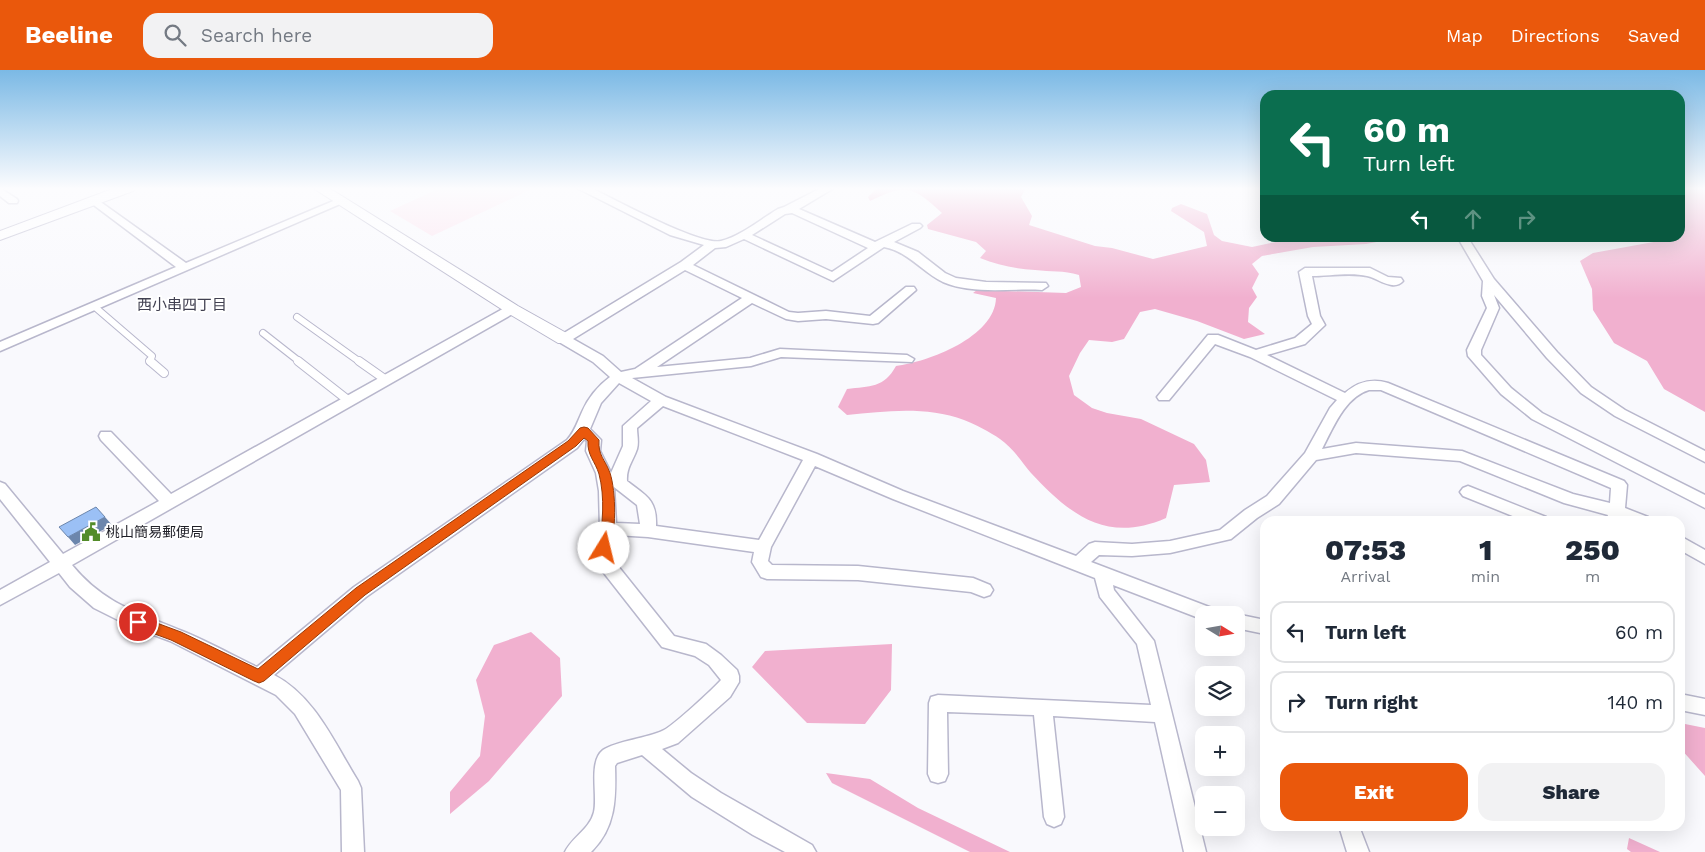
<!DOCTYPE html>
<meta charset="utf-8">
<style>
:root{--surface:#fff;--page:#f2f2f3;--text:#1f2937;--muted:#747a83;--line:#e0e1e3;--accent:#ea580c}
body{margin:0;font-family:"Work Sans","Noto Sans JP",sans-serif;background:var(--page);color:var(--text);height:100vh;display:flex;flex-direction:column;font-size:19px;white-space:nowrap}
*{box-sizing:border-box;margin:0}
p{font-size:16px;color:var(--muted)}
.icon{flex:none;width:28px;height:28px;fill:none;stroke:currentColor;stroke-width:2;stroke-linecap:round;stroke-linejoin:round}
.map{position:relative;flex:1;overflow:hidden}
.details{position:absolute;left:1260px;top:446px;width:425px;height:315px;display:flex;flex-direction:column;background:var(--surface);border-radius:15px;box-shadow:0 5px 20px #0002}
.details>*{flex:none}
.hud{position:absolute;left:1260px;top:20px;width:425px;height:152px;border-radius:15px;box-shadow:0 5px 20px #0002;background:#0b6e4f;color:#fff;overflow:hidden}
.needle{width:32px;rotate:101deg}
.controls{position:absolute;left:1195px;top:536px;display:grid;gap:10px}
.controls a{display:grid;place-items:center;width:50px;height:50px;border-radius:10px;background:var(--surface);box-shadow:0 5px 20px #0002;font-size:25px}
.pin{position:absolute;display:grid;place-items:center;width:42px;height:42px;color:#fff;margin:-21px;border:2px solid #fff;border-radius:50%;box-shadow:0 1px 5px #0007}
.me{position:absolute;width:55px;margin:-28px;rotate:9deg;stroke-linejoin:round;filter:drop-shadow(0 0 4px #0008)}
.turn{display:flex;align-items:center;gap:18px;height:105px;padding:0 20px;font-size:22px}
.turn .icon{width:65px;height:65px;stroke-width:2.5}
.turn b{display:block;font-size:35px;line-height:42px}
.lanes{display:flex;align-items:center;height:48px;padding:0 20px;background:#0003;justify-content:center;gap:25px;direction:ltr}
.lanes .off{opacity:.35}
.eta{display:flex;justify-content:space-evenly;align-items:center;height:85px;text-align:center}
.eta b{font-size:30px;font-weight:800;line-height:35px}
.cta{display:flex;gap:10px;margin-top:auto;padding:10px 20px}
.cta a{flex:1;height:58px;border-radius:15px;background:var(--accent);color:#fff;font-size:20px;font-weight:800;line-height:58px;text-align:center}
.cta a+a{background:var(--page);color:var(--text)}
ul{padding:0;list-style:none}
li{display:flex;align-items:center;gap:15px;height:62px;margin:0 10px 8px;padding:0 10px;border:2px solid var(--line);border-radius:15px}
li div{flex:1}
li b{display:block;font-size:19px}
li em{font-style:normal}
header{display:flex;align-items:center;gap:30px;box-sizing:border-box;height:70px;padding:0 25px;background:var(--accent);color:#fff}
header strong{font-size:24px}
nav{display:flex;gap:28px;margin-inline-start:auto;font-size:18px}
.search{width:350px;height:45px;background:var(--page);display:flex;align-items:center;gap:12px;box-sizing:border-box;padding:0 18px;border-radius:15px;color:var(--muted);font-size:19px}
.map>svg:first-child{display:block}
.green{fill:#fde4ef}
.forest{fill:#f1b0cf}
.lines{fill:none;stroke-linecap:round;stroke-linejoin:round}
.service-far1-casing{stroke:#b8b7cc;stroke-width:8}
.service-casing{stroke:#b8b7cc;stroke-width:10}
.minor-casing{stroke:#b8b7cc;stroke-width:3}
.tertiary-casing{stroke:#b8b7cc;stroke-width:2}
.service-far1{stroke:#fff;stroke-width:6}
.service{stroke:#fff;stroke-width:8}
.minor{fill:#fff;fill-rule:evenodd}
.tertiary{fill:#fff;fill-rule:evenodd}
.shaded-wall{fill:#6c86ac}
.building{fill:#9bc0f5;stroke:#6c86ac}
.route{fill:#ea580c;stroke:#983908}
.labels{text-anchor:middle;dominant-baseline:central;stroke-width:4;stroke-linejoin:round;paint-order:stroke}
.poi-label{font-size:14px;fill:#1f1f27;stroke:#fff;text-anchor:start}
.neighbourhood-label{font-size:15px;fill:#414051;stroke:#fff}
</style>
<header>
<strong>Beeline</strong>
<div class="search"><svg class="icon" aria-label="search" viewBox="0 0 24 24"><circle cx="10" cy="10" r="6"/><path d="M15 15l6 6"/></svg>Search here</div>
<nav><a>Map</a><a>Directions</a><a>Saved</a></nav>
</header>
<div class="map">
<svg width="1705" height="782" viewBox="0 0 1705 782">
<rect width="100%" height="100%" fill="#f9f9fd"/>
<path class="green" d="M 440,118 L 534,118 L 432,166 L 390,141 Z"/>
<path class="forest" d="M 877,118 L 1026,118 L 1021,127 L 1032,146 L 1029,155 L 1095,176 L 1112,178 L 1153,189 L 1207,176 L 1204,162 L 1171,141 L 1172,138 L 1181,134 L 1207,144 L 1214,165 L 1222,171 L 1252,177 L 1294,168 L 1398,168 L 1366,174 L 1313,177 L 1262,186 L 1252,194 L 1259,204 L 1252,218 L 1257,227 L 1249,238 L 1248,252 L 1265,264 L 1244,269 L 1197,251 L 1155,239 L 1140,242 L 1124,269 L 1112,272 L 1089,270 L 1080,283 L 1069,306 L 1074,325 L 1092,338 L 1107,343 L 1141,349 L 1194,374 L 1206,390 L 1210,412 L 1174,415 L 1166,448 C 1107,474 1070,445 1031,403 C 1022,392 1012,377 1000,369 C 990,362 975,354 964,350 C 926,336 886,341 847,345 L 838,337 L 847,319 C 870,316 884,318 896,296 C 928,292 995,267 996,228 L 973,223 L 977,220 L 1066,223 L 1081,217 L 1079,205 C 1063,200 1051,202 1035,200 C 1015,199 998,195 980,188 L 986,181 L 976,172 L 928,159 L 927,155 L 942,143 C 913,116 906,113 870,131 L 868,127 Z
M 1680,118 L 1705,118 L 1705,342 L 1664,319 L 1647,291 L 1614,273 L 1593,240 L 1592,219 L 1580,191 L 1593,183 L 1659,171 L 1666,168 L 1680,168 Z
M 531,562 L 560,588 L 562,626 L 489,711 L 450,744 L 450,722 L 480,686 L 485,646 L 476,610 L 494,575 Z
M 892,574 L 891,620 L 865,654 L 807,653 L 752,597 L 765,581 Z
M 1680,653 L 1705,658 L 1705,706 L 1680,678 Z
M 826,703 L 870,709 L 918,738 L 1010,782 L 970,782 L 832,713 Z
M 1629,768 L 1660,782 L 1631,782 L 1627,779 Z"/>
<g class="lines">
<g class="service-far1-casing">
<path id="service-far1" d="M 95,237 L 152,286 L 150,292
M 297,247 L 360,292
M 263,263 L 300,292"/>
</g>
<g class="service-casing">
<path id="service" d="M 150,291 L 164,303
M 298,291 L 349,331
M 359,291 L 386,310"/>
</g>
<g class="minor-casing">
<path id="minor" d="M 0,118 L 17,129 L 18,131 L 17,133 L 9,133 L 0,126 Z
M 577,118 L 591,118 C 614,129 700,176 721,171 C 741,166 761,149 778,139 L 784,137 L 821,118 L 834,118 L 799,139 L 875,172 L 912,154 L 920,154 L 922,156 L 920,158 L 894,172 L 918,182 L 945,203 L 956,208 L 986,212 L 1046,213 L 1048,216 L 1042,220 C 1011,218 973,225 943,212 C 922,202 909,182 884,177 L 833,211 L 744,169 L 726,177 L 715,178 L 693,195 L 789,242 L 798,243 L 826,241 L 870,246 L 906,217 L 914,217 L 916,220 L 878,253 L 873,254 L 826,249 L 798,251 L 786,249 L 752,233 L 657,297 L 750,288 L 780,279 L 907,285 L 914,289 L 912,292 L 781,287 L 751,296 L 632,308 L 666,327 L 817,384 L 903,421 L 1076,486 L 1089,474 L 1095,472 L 1132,474 L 1170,471 L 1220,460 L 1245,440 L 1267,426 L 1305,383 L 1330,338 L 1337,330 L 1250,287 L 1215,274 L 1169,330 L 1159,330 L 1157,327 L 1208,265 L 1218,265 L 1256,280 L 1295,268 L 1312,254 L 1308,246 L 1299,202 L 1305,198 L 1370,198 L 1388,207 L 1401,208 L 1403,211 C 1393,222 1378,208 1367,206 C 1352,202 1328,206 1312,206 L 1320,246 L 1325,255 L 1305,274 L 1267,285 L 1345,323 C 1358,312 1371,308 1388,313 L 1624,411 L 1627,415 L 1625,438 L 1648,447 L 1650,451 L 1622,450 L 1622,451 L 1606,451 L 1608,445 L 1564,433 L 1460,391 L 1356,383 L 1316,390 L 1279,434 L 1257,448 L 1231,469 L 1170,483 L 1132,486 L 1099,485 L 1091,492 L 1217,540 L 1220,545 L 1204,545 L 1204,550 L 1113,515 L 1114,520 L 1154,571 L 1206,782 L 1184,782 L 1155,652 L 1053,646 L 1064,747 L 1061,754 L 1054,757 L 1047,754 L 1044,747 L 1034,645 L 947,642 L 948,704 L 945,711 L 938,713 L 931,711 L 928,704 L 929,633 L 931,627 L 938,625 L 1151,635 L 1137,574 L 1100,527 L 1095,508 L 893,429 L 815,396 L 771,477 L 768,491 L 772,495 L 858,496 L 973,508 L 990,515 L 993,520 L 990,525 L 984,527 L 971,522 L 858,510 L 767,509 L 761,507 L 752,492 L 754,482 L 648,467 L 615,465 L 612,478 L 614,491 L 674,566 L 706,574 L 721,585 L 737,600 L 739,606 L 739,612 L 730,627 L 678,673 L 662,679 L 691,703 L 721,723 L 812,775 L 816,782 L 785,782 L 753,765 L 692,727 L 642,685 L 617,693 L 615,696 C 616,728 616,758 591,782 L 565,782 C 572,767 590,759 594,742 C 598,725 588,692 603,680 C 616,671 649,668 664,660 C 674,655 713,619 721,610 L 709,595 L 695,586 L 662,577 L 600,498 L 596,478 L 600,459 L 599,421 L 596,403 L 586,381 L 587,371 L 584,369 L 577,378 L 366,527 L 274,605 C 315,626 335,674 358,711 L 361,718 L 364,782 L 342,782 L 341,720 L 295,644 L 276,625 L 170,571 L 132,557 L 94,538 L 70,517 L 59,503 L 0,535 L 0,520 L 50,492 L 0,429 L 0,412 L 5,414 L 63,484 L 159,431 L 101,370 L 99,366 L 101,362 L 111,362 L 171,424 L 508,236 L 516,236 L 518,239 L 516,242 L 72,495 C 104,534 137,542 182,561 C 207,571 232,585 257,597 L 354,517 L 567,370 C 575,361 577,353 582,342 C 588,328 598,316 610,307 L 593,292 L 559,272 L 557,269 L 559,266 L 681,192 L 704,175 L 670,165 ZM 792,143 L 868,178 L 832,202 L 752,165 L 785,144 ZM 685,200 L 742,228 L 635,299 L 621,302 L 603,286 L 573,269 ZM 619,313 L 651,331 L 623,356 L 623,376 L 611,403 L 600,381 L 601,370 L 590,359 L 601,333 ZM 1369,320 L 1381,320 L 1611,418 L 1610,433 L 1573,424 L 1462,381 L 1356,373 L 1322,379 C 1333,358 1345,327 1369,320 ZM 663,336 L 803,390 L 759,470 L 656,456 C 657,429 646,426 627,411 C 626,398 633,391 637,379 C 639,372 637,365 637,358 ZM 614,417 L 637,435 L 640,454 L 616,453 Z
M 95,128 L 186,193 L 338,129 L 342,128 L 347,131 L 0,281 L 0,272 L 176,197 L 91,133 L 90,131 L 91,129 Z
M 1458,168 L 1468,168 L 1494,209 L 1557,282 L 1591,317 L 1625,340 L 1705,381 L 1705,392 L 1615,346 L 1581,323 L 1547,288 L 1494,225 L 1499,238 L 1481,280 L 1481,285 L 1511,318 L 1542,343 L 1705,425 L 1705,438 L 1532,349 L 1501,324 L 1468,286 L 1467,280 L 1487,238 L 1482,226 L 1483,211 Z
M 1468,416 L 1546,447 L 1548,451 L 1525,451 L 1463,426 L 1460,422 L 1463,418 Z
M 1680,466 L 1705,480 L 1705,494 L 1680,480 Z
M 1236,544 L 1265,550 L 1265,564 L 1236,558 L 1236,545 L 1232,545 Z
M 1680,624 L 1705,629 L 1705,645 L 1680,640 Z
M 1339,756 L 1359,756 L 1369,782 L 1347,782 Z"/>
</g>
<g class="tertiary-casing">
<path id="tertiary" d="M 115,118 L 135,118 L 133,121 L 0,170 L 0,161 Z
M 313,118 L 329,118 L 518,236 L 570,265 L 572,269 L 570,273 L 558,273 L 506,242 Z"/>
</g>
<use href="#service-far1" class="service-far1"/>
<use href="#service" class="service"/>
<use href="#minor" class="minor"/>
<use href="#tertiary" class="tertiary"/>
</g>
<path class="shaded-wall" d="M 105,447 L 112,455 L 75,475 L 68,467 Z"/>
<path class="building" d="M 96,437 L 105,447 L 68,467 L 59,457 Z"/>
<linearGradient id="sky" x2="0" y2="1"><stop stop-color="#7bb9e5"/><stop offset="0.52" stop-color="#fcfcfe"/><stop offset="1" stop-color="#fcfcfe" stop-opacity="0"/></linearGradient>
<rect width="1705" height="228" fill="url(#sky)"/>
<path class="route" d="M 584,357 L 588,358 L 599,370 C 598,386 605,389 610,403 C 616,421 617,465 608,481 L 600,481 L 598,478 C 603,455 605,427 599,404 C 595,391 587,385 588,371 L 584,368 L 576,376 L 365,525 L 264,611 L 259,613 L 254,611 L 171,570 L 133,556 L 131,552 L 133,548 L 138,546 L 181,562 L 258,599 L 356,518 L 568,371 L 580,358 Z"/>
<defs>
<g id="civic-bare" transform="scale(1.5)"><path d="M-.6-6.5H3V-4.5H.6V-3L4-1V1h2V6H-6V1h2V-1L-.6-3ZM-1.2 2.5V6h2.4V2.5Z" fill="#538c29" stroke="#fff" stroke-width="2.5" paint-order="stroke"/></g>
</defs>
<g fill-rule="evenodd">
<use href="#civic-bare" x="91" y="462"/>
</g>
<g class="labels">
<g class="poi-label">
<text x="106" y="462">桃山簡易郵便局</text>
</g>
<g class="neighbourhood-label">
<text x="182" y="235">西小串四丁目</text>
</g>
</g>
</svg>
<div class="controls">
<a><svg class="needle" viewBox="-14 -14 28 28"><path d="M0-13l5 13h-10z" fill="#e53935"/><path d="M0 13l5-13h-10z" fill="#747a83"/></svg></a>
<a><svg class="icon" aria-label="layers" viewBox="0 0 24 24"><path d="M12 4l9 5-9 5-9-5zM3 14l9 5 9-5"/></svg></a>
<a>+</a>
<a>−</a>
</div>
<div class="pin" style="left:138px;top:552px;background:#d93025"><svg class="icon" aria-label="arrive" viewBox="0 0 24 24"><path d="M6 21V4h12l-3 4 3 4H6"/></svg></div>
<svg class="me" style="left:604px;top:478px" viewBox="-20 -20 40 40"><circle r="19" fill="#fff"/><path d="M0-13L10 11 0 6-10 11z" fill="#ea580c"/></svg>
<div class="hud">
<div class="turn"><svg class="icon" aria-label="left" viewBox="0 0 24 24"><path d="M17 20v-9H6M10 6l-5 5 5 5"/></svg><div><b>60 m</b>Turn left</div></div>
<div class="lanes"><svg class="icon" aria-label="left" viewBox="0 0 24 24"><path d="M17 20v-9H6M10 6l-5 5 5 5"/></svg><svg class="icon off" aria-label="ahead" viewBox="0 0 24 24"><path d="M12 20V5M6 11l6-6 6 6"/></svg><svg class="icon off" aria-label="right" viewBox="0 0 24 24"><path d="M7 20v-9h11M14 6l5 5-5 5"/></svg></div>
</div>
<section class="details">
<div class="eta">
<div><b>07:53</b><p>Arrival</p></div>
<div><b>1</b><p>min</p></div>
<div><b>250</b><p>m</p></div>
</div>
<ul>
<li><svg class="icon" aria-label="left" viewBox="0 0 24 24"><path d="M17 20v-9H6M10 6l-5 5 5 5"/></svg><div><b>Turn left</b></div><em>60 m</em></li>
<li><svg class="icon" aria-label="right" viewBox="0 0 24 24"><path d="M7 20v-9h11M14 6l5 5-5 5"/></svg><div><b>Turn right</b></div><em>140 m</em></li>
</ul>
<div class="cta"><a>Exit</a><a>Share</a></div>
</section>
</div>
